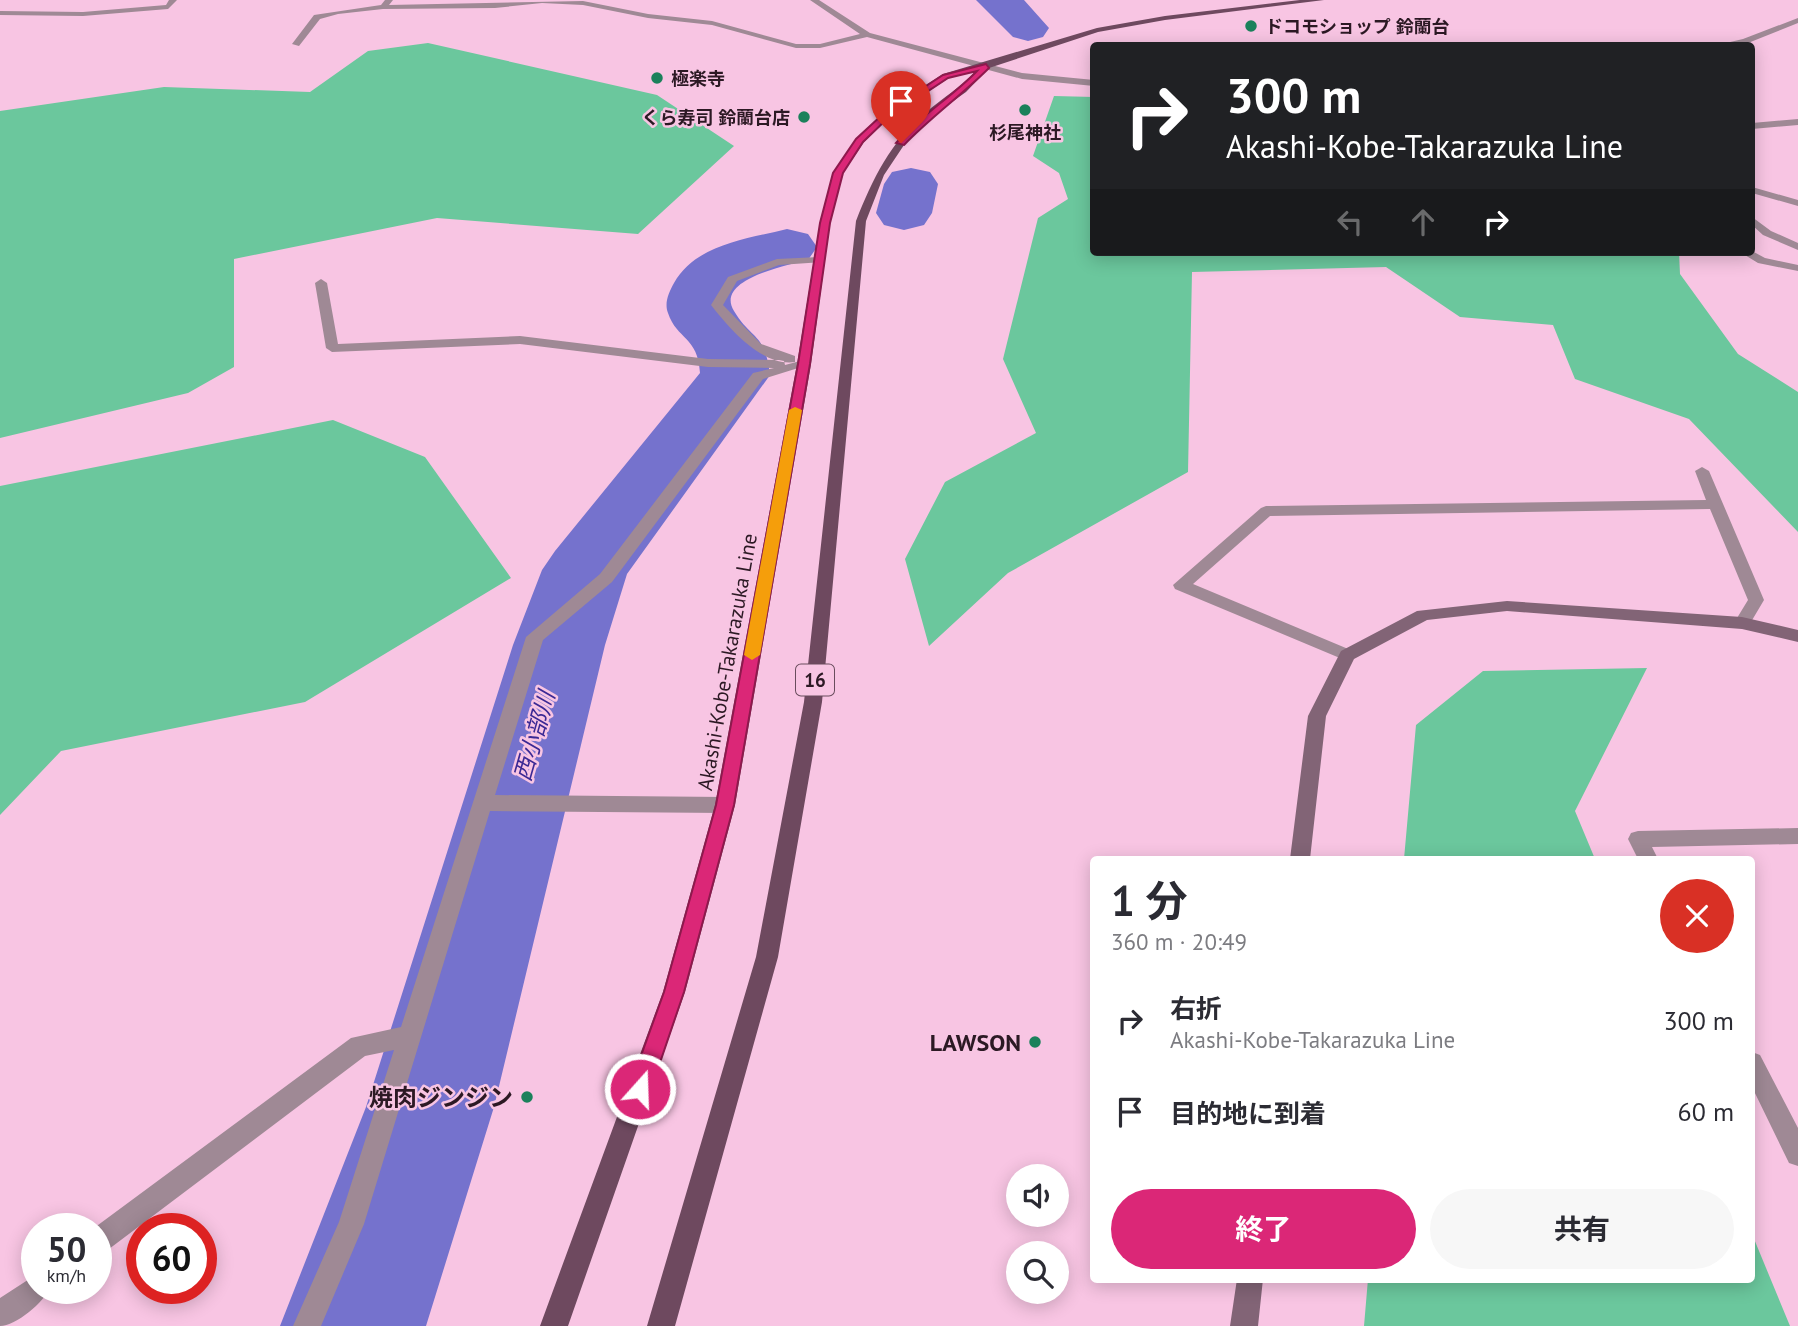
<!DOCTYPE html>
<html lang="ja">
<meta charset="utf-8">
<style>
:root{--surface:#fff;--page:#f7f7f7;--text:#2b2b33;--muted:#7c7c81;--accent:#db2777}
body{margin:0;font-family:"PT Sans","Noto Sans JP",sans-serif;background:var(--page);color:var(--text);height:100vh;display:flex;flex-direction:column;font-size:26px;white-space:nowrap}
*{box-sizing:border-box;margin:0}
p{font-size:23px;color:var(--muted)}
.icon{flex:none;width:38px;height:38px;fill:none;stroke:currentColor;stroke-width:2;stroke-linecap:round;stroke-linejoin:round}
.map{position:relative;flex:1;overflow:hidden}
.side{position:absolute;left:1090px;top:856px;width:665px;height:427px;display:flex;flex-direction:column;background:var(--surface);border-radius:7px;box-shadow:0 4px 18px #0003}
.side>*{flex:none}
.hud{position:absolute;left:1090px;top:42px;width:665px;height:214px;border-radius:7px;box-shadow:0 4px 18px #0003;background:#202124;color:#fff;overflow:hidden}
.controls{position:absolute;left:1006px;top:1164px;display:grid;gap:14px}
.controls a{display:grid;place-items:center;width:63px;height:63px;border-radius:50%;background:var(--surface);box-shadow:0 4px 18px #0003;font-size:35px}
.speed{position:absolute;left:21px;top:1213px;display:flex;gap:14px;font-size:35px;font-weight:700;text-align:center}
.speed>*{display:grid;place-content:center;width:91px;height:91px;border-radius:50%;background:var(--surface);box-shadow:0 4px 18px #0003;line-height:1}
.speed small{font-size:18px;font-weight:400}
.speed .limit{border:10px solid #d22;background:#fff;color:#111}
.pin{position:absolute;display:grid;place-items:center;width:60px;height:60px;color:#fff;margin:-72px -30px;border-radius:50% 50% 50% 0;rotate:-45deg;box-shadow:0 0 7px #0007}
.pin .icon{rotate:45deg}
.me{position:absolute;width:77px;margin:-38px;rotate:20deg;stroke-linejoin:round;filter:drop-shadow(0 0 5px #0008)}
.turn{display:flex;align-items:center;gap:24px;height:147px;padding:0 21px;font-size:32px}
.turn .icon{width:91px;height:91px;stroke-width:2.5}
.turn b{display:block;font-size:49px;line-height:60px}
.lanes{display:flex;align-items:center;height:66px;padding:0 21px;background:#0003;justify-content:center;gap:35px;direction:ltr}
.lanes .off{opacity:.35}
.round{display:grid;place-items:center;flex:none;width:74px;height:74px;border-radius:37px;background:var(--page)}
.head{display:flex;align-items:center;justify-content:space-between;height:119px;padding:0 21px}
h1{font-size:42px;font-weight:700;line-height:52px}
.cta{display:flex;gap:14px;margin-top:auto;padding:14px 21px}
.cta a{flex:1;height:80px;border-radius:42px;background:var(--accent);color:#fff;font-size:28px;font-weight:700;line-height:80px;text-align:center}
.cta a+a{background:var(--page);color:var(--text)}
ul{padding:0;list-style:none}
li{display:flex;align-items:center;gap:21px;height:91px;padding:0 21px}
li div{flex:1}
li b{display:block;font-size:26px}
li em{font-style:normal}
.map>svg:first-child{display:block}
.green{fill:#6bc79d}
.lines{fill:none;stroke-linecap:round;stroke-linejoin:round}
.river{fill:#7572cd;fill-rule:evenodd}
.street{fill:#9f8995;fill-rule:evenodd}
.secondary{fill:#826476;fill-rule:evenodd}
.primary{fill:#6e495f;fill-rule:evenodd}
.route{fill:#db2777;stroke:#8e194d;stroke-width:2}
.slow{fill:#f59e0b}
.poi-dot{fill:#1b815b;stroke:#f8c5e3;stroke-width:2.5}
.labels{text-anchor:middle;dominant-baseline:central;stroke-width:5;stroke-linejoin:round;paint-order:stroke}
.far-poi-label{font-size:18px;font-weight:bold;fill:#2c1924;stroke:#f8c5e3;text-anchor:start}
.shield{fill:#f8c5e3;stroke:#694d5d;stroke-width:2}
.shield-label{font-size:19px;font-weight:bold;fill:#2c1924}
.street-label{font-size:21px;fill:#2c1924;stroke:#f8c5e3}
.water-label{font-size:23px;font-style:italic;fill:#3b2994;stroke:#f8c5e3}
.near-poi-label{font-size:24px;font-weight:bold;fill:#2c1924;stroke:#f8c5e3;text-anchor:end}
</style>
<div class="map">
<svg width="1798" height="1326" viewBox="0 0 1798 1326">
<rect width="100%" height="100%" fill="#f8c5e3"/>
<path class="green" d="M 428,43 L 657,95 L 734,146 L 638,234 L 437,218 L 234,259 L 234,367 L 188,393 L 0,438 L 0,111 L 164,87 L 310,92 L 368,51 Z
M 1054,96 L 1094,97 L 1094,252 L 1679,252 L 1680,274 L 1738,354 L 1798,392 L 1798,532 L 1689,419 L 1575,379 L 1553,325 L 1460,317 L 1386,267 L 1192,272 L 1188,472 L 1008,573 L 929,646 L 905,559 L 945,482 L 1036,433 L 1003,359 L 1038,218 L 1068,199 L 1059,173 L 1033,156 Z
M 333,420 L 425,457 L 511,578 L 305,702 L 61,751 L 0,815 L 0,486 Z
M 1647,668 L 1575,811 L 1595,859 L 1404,859 L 1416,725 L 1483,671 Z
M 1752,1234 L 1790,1326 L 1364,1326 L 1368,1279 L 1752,1279 Z"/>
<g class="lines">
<path class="river" d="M 976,0 L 1024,0 L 1049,28 L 1043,37 L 1028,41 L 1013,37 Z
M 911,168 L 930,172 L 938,184 L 932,213 L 924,225 L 904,230 L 884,225 L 876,213 L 884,184 L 892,172 Z
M 787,229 L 808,234 L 817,247 L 808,260 C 789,265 714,279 734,311 C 752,341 765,332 770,375 L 627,574 L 605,645 L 494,1107 L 426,1326 L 280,1326 L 366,1107 L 513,645 L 542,570 L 555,551 L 700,373 C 698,336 677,340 668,313 C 664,303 669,292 674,283 C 696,244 747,239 787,229 Z"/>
<path class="street" d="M 169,0 L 177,0 L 168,9 L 83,16 L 0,15 L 0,11 L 83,12 L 166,5 Z
M 385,0 L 393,0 L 389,5 L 583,1 L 648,14 L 712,21 L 796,44 L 820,44 L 860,34 L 810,0 L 819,0 L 870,33 L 1022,73 L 1094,80 L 1094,86 L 1022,79 L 867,37 L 820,48 L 796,48 L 712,25 L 648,18 L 583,5 L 542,3 L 495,8 L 383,9 L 338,14 L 320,19 L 299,46 L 292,44 L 314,15 L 381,5 Z
M 1798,18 L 1798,23 L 1748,43 L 1713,46 L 1743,39 Z
M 1798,119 L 1798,125 L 1752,129 L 1752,123 Z
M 1752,187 L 1798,200 L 1798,206 L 1752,193 Z
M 1752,217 L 1771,231 L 1798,243 L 1798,250 L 1763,235 L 1752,225 Z
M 1752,251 L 1765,258 L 1798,265 L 1798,271 L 1758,263 L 1740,252 Z
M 819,257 L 825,260 L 823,262 L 779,265 L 737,281 L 723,305 L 761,344 L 795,356 L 795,362 C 762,367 729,328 711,305 L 728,277 L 777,259 Z
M 321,279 L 327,283 L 338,344 L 520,336 L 708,359 L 779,360 L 784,361 L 785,365 L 804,360 L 811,364 L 763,379 L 612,582 L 543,640 L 495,795 L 725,797 L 732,800 L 735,805 L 732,810 L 725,813 L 490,811 L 364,1224 L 321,1326 L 293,1326 L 339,1222 L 394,1050 L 365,1056 L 105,1252 L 96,1256 L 96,1228 L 94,1228 L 351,1038 L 401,1027 L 526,637 L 600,574 L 753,373 L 774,368 L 708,367 L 520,344 L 332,352 L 326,348 L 315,283 Z
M 1702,467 L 1709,471 L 1764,600 L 1748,627 L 1742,629 L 1734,623 L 1748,600 L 1710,509 L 1270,516 L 1193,584 L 1353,651 L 1356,655 L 1347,661 L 1175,589 L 1173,585 L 1261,508 L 1266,506 L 1706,500 L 1695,471 Z
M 1798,828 L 1798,844 L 1652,847 L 1658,859 L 1638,859 L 1628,839 L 1631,833 L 1638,831 Z
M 1752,1052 L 1760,1055 L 1798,1128 L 1798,1166 L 1789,1163 L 1752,1087 Z
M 37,1274 L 37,1288 L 50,1288 C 44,1302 16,1326 0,1326 L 0,1298 Z"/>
<path class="secondary" d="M 1507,601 L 1742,617 L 1798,630 L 1798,642 L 1742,629 L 1507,611 L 1427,620 L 1354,659 L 1326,716 L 1310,859 L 1290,859 L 1308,716 L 1341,651 L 1417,611 Z
M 1237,1279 L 1263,1279 L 1258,1326 L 1230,1326 Z"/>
<path class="primary" d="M 1300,0 L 1324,0 L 1165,20 L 1098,32 L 989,68 L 966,92 L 932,116 L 904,145 L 884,175 L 866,221 L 822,702 L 778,957 L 675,1326 L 647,1326 L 756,957 L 804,702 L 856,221 C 873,178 890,143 926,112 C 943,98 961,87 976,71 L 949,78 L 889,117 L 864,142 L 843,173 L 830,223 L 811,364 L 735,805 L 685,992 L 568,1326 L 540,1326 L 663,992 L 715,805 L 797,364 L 820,223 L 833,173 L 857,138 L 883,113 L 943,74 L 1097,28 L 1165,16 Z"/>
</g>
<path class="route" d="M 986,64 L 989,68 C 962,95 931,117 904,145 L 896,143 C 921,115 952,97 977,71 L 948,78 L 889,117 L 863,142 L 843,173 L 830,223 L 810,364 L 734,805 L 684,992 L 651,1089 L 647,1097 L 640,1100 L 632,1097 L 629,1089 L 664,992 L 716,805 L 798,364 L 820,223 L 833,173 L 856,139 L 883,114 L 943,75 Z"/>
<path class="slow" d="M 795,407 L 802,410 L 760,655 L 752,660 L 744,655 L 789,410 Z"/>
<g class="poi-dot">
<circle cx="1251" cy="26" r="7"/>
<circle cx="657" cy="78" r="7"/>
<circle cx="1025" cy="110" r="7"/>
<circle cx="804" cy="117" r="7"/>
<circle cx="1035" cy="1042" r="7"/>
<circle cx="527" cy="1097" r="7"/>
</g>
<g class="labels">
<g class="far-poi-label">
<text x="1265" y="26">ドコモショップ 鈴蘭台</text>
<text x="671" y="78">極楽寺</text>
<text x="790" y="117" text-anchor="end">くら寿司 鈴蘭台店</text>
<text x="1025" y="132" text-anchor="middle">杉尾神社</text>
</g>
<rect class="shield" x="796" y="664.5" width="38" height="31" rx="5"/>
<g class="shield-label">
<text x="815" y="680">16</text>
</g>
<g class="street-label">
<text transform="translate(727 662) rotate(-80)">Akashi-Kobe-Takarazuka Line</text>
</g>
<g class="water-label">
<text transform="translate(534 736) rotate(-74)">西小部川</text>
</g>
<g class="near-poi-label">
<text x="1021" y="1042">LAWSON</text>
<text x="513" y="1097">焼肉ジンジン</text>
</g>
</g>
</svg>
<div class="controls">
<a><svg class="icon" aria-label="sound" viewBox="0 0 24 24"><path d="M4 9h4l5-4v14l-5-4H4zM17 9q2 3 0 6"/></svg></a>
<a><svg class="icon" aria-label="search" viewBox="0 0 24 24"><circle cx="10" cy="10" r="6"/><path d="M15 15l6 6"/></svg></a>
</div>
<div class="speed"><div>50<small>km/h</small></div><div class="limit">60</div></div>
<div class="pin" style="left:901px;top:143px;background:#d93025"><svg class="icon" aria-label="arrive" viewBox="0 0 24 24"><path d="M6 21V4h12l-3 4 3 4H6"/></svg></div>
<svg class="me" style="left:640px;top:1089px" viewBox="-20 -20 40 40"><circle r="17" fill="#db2777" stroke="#fff" stroke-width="3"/><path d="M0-11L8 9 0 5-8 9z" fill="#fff"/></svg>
<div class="hud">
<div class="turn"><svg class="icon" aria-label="right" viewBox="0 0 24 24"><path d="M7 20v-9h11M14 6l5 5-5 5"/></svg><div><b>300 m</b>Akashi-Kobe-Takarazuka Line</div></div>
<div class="lanes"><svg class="icon off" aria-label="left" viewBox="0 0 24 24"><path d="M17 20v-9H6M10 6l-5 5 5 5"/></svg><svg class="icon off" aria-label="ahead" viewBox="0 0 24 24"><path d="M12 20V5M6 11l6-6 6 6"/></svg><svg class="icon" aria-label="right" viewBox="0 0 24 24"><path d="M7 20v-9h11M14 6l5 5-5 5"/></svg></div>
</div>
<section class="side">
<div class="head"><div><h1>1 分</h1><p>360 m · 20:49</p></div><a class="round" style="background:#d93025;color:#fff"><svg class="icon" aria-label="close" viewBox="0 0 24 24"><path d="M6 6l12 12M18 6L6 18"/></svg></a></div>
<ul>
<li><svg class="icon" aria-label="right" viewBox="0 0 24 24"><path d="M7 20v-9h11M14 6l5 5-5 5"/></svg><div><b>右折</b><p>Akashi-Kobe-Takarazuka Line</p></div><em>300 m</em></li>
<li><svg class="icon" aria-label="arrive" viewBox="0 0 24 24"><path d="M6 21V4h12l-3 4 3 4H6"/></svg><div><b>目的地に到着</b></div><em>60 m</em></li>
</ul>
<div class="cta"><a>終了</a><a>共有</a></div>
</section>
</div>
